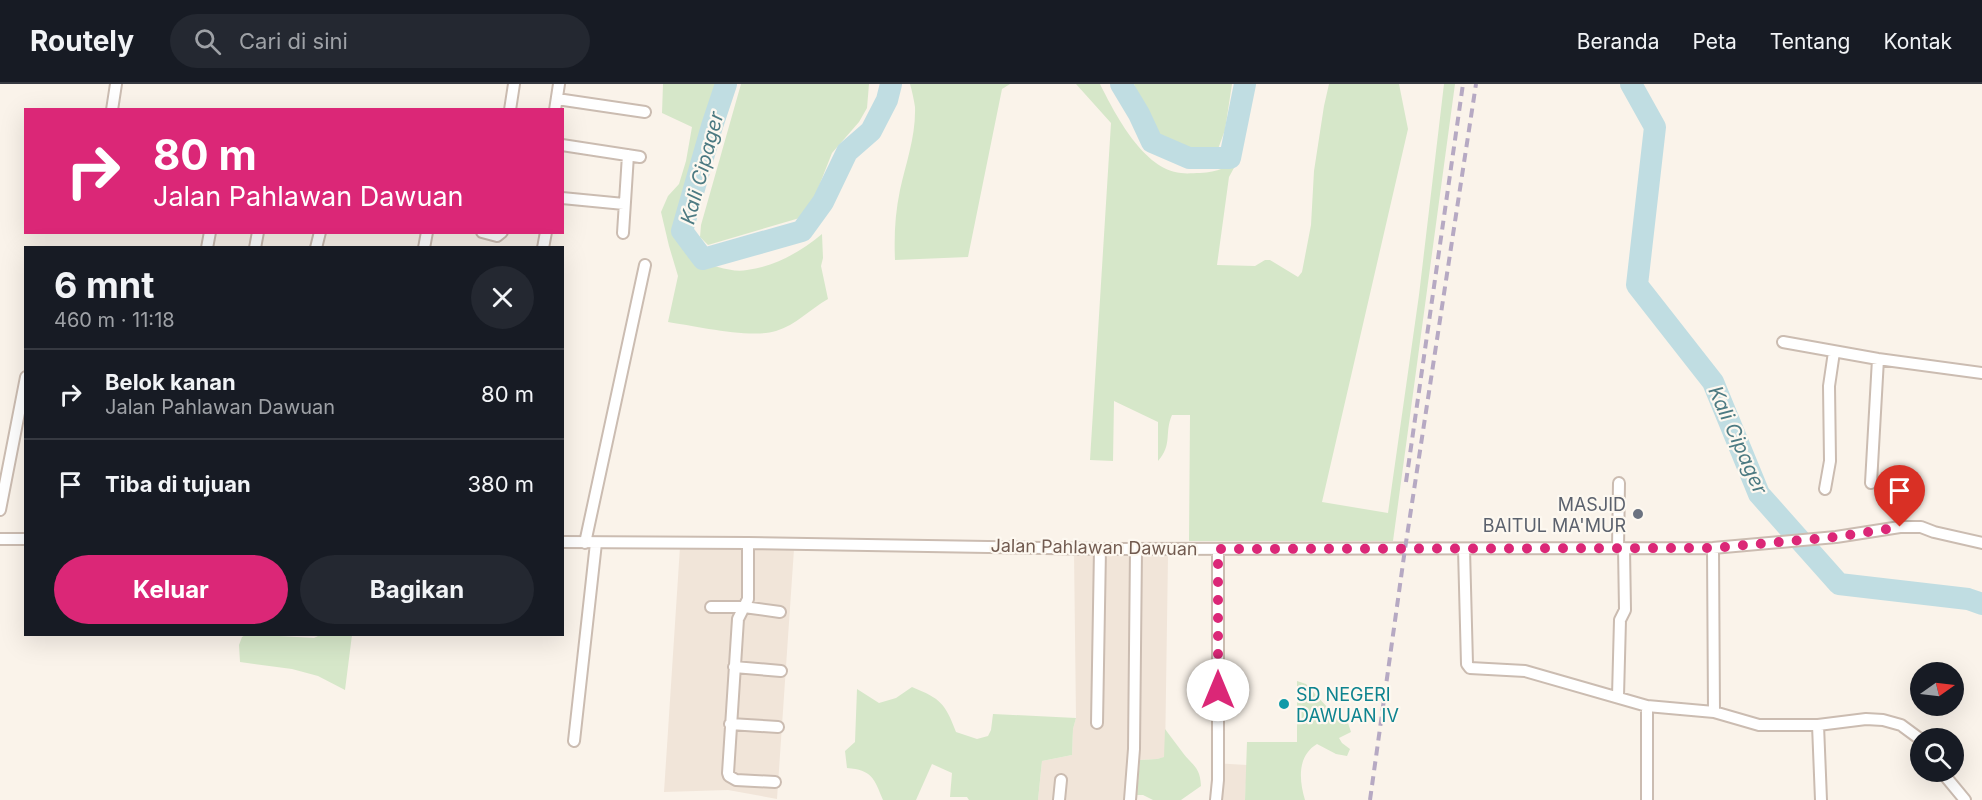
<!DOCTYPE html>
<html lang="id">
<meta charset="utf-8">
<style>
:root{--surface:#171b24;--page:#242831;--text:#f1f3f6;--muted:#9ea1a6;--line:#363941;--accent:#db2777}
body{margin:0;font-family:Inter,sans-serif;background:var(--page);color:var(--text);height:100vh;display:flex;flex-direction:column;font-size:22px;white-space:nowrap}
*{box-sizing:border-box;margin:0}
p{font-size:20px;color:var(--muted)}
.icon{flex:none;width:33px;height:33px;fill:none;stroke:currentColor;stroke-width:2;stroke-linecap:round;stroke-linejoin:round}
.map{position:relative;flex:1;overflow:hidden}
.sheet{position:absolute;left:24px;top:162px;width:540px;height:390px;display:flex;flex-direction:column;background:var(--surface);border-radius:0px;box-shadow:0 6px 24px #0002}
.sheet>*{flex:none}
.banner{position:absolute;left:24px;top:24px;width:540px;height:126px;border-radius:0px;box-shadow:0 6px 24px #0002;background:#db2777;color:#fff;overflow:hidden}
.needle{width:39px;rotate:76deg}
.fabs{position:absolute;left:1910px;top:578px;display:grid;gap:12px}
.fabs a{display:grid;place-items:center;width:54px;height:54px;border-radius:50%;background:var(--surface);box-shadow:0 6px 24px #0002;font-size:30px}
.pin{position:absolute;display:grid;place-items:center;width:51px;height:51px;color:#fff;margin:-62px -26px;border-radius:50% 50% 50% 0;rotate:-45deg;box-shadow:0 0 6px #0007}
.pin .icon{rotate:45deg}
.me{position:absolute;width:66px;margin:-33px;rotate:0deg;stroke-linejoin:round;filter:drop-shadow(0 0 4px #0008)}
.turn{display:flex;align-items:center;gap:21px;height:126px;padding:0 30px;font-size:27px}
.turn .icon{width:78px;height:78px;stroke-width:2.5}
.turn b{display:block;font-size:42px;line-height:51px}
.round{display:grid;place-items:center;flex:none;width:63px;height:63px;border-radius:32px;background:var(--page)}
.headline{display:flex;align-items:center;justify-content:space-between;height:102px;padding:0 30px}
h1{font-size:36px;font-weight:700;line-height:45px}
.action{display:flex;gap:12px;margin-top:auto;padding:12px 30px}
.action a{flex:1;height:69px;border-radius:36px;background:var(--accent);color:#fff;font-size:24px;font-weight:700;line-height:69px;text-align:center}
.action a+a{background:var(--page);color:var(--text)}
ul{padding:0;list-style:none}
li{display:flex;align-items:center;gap:18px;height:90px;padding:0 30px;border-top:2px solid var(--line)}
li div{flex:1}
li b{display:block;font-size:22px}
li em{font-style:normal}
header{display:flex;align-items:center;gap:36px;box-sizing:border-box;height:84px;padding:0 30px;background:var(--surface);border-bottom:2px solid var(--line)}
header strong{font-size:28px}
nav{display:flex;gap:33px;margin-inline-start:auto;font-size:21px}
.search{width:420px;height:54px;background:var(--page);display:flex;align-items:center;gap:15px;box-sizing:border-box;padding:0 21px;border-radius:33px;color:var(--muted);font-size:22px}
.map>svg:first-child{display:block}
.residential{fill:#f1e5d9}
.green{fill:#d6e7c9}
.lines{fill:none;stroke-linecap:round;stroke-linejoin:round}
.river{stroke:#c0dde2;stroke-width:22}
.minor-casing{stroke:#cbbcb1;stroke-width:14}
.minor{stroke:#fff;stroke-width:10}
.rail{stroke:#b6a9c3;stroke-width:4;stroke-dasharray:9 6;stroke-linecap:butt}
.route{stroke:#db2777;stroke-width:10;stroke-dasharray:0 18}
.worship-dot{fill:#6b7280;stroke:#fdf8f0;stroke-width:2}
.culture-dot{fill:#0f9aa8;stroke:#fdf8f0;stroke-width:2}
.labels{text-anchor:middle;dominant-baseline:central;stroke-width:4.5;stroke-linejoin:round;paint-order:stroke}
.worship-label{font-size:18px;fill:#5b616d;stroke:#fdf8f0;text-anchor:end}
.street-label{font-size:18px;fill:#725b50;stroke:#fdf8f0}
.culture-label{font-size:18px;fill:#0d838f;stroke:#fdf8f0;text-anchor:start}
.water-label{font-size:20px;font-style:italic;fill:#4c7a82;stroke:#fdf8f0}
</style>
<header>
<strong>Routely</strong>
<div class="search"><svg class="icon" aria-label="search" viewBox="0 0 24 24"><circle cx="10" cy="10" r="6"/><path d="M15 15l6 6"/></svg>Cari di sini</div>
<nav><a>Beranda</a><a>Peta</a><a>Tentang</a><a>Kontak</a></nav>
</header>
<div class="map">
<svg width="1982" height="716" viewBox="0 0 1982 716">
<rect width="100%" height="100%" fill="#faf3ea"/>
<path class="residential" d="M 680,463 L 794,465 L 777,715 L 728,706 L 664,708 Z
M 1074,468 L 1168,472 L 1165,673 L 1157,675 L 1140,676 L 1137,716 L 1038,716 L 1042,677 L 1072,671 L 1073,645 L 1076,634 Z
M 1213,679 L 1247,681 L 1245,716 L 1210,716 Z"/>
<path class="green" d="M 663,0 L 717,0 L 680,146 L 681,152 L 697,177 C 712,181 732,189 747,186 C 776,182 800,168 822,150 L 823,174 L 821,182 L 828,215 C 810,225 796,241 776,247 C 751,255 695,242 668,238 L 678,192 L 669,162 L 661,128 L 668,112 L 679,100 L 686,77 L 692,43 L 662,29 Z
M 741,0 L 869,0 L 867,24 L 859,38 L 832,69 L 810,125 L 803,133 L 708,161 L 700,153 L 701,141 Z
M 910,0 L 1010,0 L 1002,5 L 968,173 L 895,176 C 894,152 895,130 900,106 C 906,79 916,52 915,23 C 914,16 912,7 910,0 Z
M 1076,0 L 1100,0 C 1115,30 1144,86 1181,89 C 1187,90 1194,89 1200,89 C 1218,88 1228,84 1241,71 L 1229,93 L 1217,181 L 1255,182 L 1265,176 L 1270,176 L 1298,193 L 1302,188 L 1311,141 L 1314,87 L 1324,22 L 1329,0 L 1399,0 L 1408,45 L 1322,418 L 1388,429 L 1419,211 L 1444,0 L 1455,0 L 1393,457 L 1189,457 L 1190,331 L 1172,331 C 1164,349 1173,360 1158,377 L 1158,338 L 1114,317 L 1113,377 L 1090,376 L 1111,39 Z
M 1134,0 L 1232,0 L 1225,46 L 1218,65 C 1198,74 1166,61 1154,44 C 1145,31 1140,15 1134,0 Z
M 247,550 L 314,554 L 320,551 L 352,551 L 345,606 L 318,592 L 292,585 L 240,578 L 239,561 L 242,553 Z
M 1297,597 L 1306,600 L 1328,624 L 1348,639 L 1351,648 L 1339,654 L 1342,659 L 1350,665 L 1347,672 L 1336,670 L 1317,660 C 1297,672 1299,696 1305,716 L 1245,716 L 1247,658 L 1297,658 Z
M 912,603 C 941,615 945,619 956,648 L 977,655 L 988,652 L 991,646 L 993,630 L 1076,634 L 1073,645 L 1072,671 L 1042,677 L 1038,716 L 969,716 L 967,713 L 950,713 L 952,689 L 932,680 L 916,716 L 883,716 C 874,694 872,686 847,684 L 845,667 L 855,658 L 857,605 L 879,619 L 896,614 Z
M 1165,645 C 1171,653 1177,661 1183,669 C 1194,683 1200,683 1201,702 L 1181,716 L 1153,716 L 1143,711 L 1137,711 L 1140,676 L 1157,675 L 1164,673 Z"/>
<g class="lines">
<path class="river" d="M 726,0 L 712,42 L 682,147 L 703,175 L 802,147 L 823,118 L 847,68 L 871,47 L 887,16 L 891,0
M 1121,0 L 1139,30 L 1152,58 L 1189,74 L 1230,74 L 1245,0
M 1631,0 L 1655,43 L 1637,201 L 1713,298 L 1759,410 L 1839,500 L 1968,515 L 1982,520"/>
<g class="minor-casing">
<path id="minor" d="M 557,15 L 645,28
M 112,26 L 116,0
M 510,26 L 514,0
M 555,26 L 559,0
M 562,61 L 640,73
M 562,114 L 624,120
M 482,148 L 497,152 L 502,148
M 623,149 L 628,71
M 207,164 L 210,148
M 255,164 L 258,148
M 316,164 L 320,148
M 424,164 L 427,148
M 543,164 L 546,148
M 1783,258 L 1878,275 L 1982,289
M 1871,399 L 1878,275
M 1825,405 L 1830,377 L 1829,302 L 1834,268
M 0,426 L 26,293
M 0,455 L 26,455
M 562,458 L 748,459 L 1100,465 L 1713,464 L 1836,453 L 1900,443 L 1921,443 L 1934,448 L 1982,459
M 585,459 L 645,181
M 748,459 L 748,515 L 738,535 L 728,689 L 729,692 L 736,696 L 775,698
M 1618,464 L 1619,399
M 1464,465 L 1467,580 L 1470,584 L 1525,587 L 1647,622 L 1714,628 L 1713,464
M 711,523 L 744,523 L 780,528
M 734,583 L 781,587
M 1618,612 L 1620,536 L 1625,526 L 1624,464
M 1714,628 L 1759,641 L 1818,641 L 1866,635 L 1883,636 L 1901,641 L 1920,655
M 1097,639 L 1100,465
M 730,640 L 778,643
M 1818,641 L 1821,716
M 574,657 L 596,459
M 1941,687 L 1965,716
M 1059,716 L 1061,696
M 1130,716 L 1134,665 L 1136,465
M 1216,716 L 1218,696 L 1218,465
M 1647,716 L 1647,622"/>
</g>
<use href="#minor" class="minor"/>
<path class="rail" d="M 1406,398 L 1463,0
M 1370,716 L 1405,465 L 1476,0"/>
</g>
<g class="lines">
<path class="route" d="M 1218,606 L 1218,465 L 1713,464 L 1836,453 L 1900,443"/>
</g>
<circle class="worship-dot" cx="1638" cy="430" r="6"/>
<circle class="culture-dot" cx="1284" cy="620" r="6"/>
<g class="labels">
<g class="worship-label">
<text x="1626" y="420">MASJID<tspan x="1626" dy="21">BAITUL MA'MUR</tspan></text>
</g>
<g class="street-label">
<text transform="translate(1094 463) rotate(1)">Jalan Pahlawan Dawuan</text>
</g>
<g class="culture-label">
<text x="1296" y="610">SD NEGERI<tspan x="1296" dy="21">DAWUAN IV</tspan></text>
</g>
<g class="water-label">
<text transform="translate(702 84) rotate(-75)">Kali Cipager</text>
<text transform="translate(1738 356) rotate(66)">Kali Cipager</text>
</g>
</g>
</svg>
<div class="fabs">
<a><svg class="needle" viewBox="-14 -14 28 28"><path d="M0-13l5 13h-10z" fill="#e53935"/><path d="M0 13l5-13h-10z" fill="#9ea1a6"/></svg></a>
<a><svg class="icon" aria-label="search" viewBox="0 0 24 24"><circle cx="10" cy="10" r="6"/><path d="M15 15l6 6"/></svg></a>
</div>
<div class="pin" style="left:1900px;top:443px;background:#d93025"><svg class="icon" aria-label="arrive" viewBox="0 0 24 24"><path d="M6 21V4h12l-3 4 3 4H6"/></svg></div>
<svg class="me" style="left:1218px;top:606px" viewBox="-20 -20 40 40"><circle r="19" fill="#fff"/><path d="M0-13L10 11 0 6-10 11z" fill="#db2777"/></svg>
<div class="banner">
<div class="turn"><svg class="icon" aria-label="right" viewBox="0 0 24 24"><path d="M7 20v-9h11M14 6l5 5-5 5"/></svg><div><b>80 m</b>Jalan Pahlawan Dawuan</div></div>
</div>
<section class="sheet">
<div class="headline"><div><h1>6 mnt</h1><p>460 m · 11:18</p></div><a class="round"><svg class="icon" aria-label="close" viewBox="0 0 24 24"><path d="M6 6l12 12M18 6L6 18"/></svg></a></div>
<ul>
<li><svg class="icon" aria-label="right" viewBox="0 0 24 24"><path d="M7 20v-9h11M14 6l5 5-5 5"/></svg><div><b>Belok kanan</b><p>Jalan Pahlawan Dawuan</p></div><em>80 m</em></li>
<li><svg class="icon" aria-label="arrive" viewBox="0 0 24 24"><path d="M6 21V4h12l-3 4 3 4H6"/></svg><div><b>Tiba di tujuan</b></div><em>380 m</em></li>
</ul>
<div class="action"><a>Keluar</a><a>Bagikan</a></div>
</section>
</div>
